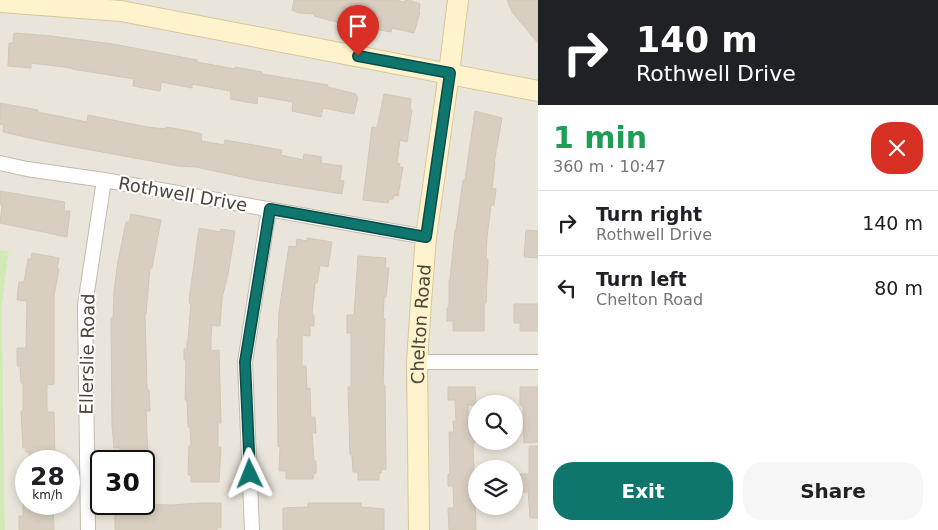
<!DOCTYPE html>
<meta charset="utf-8">
<style>
:root{--surface:#fff;--page:#f6f6f6;--text:#202124;--muted:#757577;--line:#e0e0e0;--accent:#0f766e}
body{margin:0;font-family:"DejaVu Sans",sans-serif;background:var(--page);color:var(--text);height:100vh;display:flex;flex-direction:column;font-size:19px;white-space:nowrap}
*{box-sizing:border-box;margin:0}
p{font-size:16px;color:var(--muted)}
.icon{flex:none;width:28px;height:28px;fill:none;stroke:currentColor;stroke-width:2;stroke-linecap:round;stroke-linejoin:round}
.map{position:relative;flex:1;overflow:hidden}
.panel{display:flex;flex-direction:column;background:var(--surface);width:400px}
.panel>*{flex:none}
.top-card{background:#202124;color:#fff;overflow:hidden}
.fabs{position:absolute;left:468px;top:395px;display:grid;gap:10px}
.fabs a{display:grid;place-items:center;width:55px;height:55px;border-radius:50%;background:var(--surface);box-shadow:0 2px 8px #0003;font-size:25px}
.speed{position:absolute;left:15px;top:450px;display:flex;gap:10px;font-size:25px;font-weight:700;text-align:center}
.speed>*{display:grid;place-content:center;width:65px;height:65px;border-radius:50%;background:var(--surface);box-shadow:0 2px 8px #0003;line-height:1}
.speed small{font-size:12px;font-weight:400}
.speed .limit{border:2px solid #111;border-radius:8px;background:#fff;color:#111}
.pin{position:absolute;display:grid;place-items:center;width:42px;height:42px;color:#fff;margin:-51px -21px;border-radius:50% 50% 50% 0;rotate:-45deg;box-shadow:0 0 5px #0007}
.pin .icon{rotate:45deg}
.me{position:absolute;width:55px;margin:-28px;rotate:358deg;stroke-linejoin:round;filter:drop-shadow(0 0 4px #0008)}
.turn{display:flex;align-items:center;gap:18px;height:105px;padding:0 15px;font-size:22px}
.turn .icon{width:65px;height:65px;stroke-width:2.5}
.turn b{display:block;font-size:35px;line-height:42px}
.round{display:grid;place-items:center;flex:none;width:52px;height:52px;border-radius:20px;background:var(--page)}
.summary{display:flex;align-items:center;justify-content:space-between;height:85px;padding:0 15px}
h1{font-size:30px;font-weight:700;line-height:38px;color:#1e9e55}
.button{display:flex;gap:10px;margin-top:auto;padding:10px 15px}
.button a{flex:1;height:58px;border-radius:20px;background:var(--accent);color:#fff;font-size:20px;font-weight:700;line-height:58px;text-align:center}
.button a+a{background:var(--page);color:var(--text)}
ul{padding:0;list-style:none}
li{display:flex;align-items:center;gap:15px;height:65px;padding:0 15px;border-top:1px solid var(--line)}
li div{flex:1}
li b{display:block;font-size:19px}
li em{font-style:normal}
main{display:flex;flex:1;min-height:0}
.map>svg:first-child{display:block}
.residential{fill:#eae5da;fill-rule:evenodd}
.green{fill:#d2eab5}
.building{fill:#d8cfc1;stroke:#d3c7b4}
.lines{fill:none;stroke-linecap:round;stroke-linejoin:round}
.street-casing{stroke:#c2bbae;stroke-width:16}
.secondary-casing{stroke:#d6c79b;stroke-width:22}
.street{stroke:#fff;stroke-width:14}
.secondary{stroke:#fff3cd;stroke-width:20}
.route-casing{stroke:#0a4d48;stroke-width:12}
.route{stroke:#0f766e;stroke-width:9}
.labels{text-anchor:middle;dominant-baseline:central;stroke-width:4;stroke-linejoin:round;paint-order:stroke}
.street-label{font-size:18px;fill:#4b4439;stroke:#fff}
</style>
<main>
<div class="map">
<svg width="538" height="530" viewBox="0 0 538 530">
<rect width="100%" height="100%" fill="#f6f3ec"/>
<path class="residential" d="M 0,0 L 538,0 L 538,530 L 5,530 L 2,305 L 9,251 L 0,250 ZM 476,404 L 514,404 L 514,441 L 476,441 ZM 26,461 L 69,461 L 69,504 L 26,504 ZM 101,461 L 144,461 L 144,504 L 101,504 ZM 476,469 L 514,469 L 514,506 L 476,506 Z"/>
<path class="green" d="M 0,250 L 9,251 L 2,305 L 5,530 L 0,530 Z"/>
<path class="building" d="M 294,0 L 394,0 L 405,2 L 405,0 L 409,0 L 420,4 L 419,12 L 420,12 L 414,33 L 392,28 L 391,32 L 332,21 L 314,16 L 315,14 L 299,13 L 292,10 Z
M 507,0 L 538,0 L 538,43 L 512,12 Z
M 14,33 L 51,36 L 113,44 L 197,60 L 197,62 L 235,69 L 235,67 L 262,72 L 262,74 L 328,85 L 328,87 L 356,94 L 356,97 L 358,97 L 354,114 L 323,108 L 321,117 L 292,111 L 293,102 L 258,96 L 257,104 L 230,99 L 231,91 L 192,84 L 192,88 L 161,82 L 160,91 L 133,86 L 134,79 L 72,69 L 72,68 L 31,63 L 31,68 L 8,66 L 9,43 L 13,43 Z
M 384,94 L 411,99 L 410,110 L 412,110 L 407,142 L 400,140 L 397,163 L 400,164 L 399,167 L 403,167 L 398,196 L 394,195 L 393,199 L 389,199 L 388,203 L 363,200 L 372,127 L 377,128 Z
M 0,103 L 38,110 L 38,112 L 87,122 L 88,115 L 147,127 L 166,129 L 166,127 L 184,130 L 202,134 L 201,141 L 224,145 L 225,140 L 282,150 L 281,155 L 303,160 L 304,154 L 322,157 L 321,163 L 342,166 L 340,180 L 344,181 L 342,194 L 256,180 L 196,167 L 178,166 L 48,142 L 3,132 L 4,125 L 0,124 Z
M 475,111 L 502,118 L 494,163 L 495,163 L 492,188 L 496,189 L 494,205 L 491,205 L 487,238 L 486,259 L 488,259 L 486,303 L 484,303 L 484,331 L 453,331 L 453,321 L 447,321 L 447,308 L 449,308 L 449,280 L 450,280 L 455,230 L 456,230 L 463,180 L 465,180 Z
M 0,191 L 65,202 L 64,211 L 70,211 L 67,237 L 0,223 L 2,205 L 0,204 Z
M 131,214 L 161,220 L 152,268 L 150,268 L 146,314 L 145,314 L 147,390 L 149,390 L 150,411 L 146,411 L 148,458 L 120,458 L 120,448 L 114,448 L 112,425 L 111,318 L 113,318 L 114,292 L 117,267 L 126,222 L 129,222 Z
M 199,228 L 220,232 L 221,229 L 235,231 L 228,274 L 222,298 L 220,326 L 212,325 L 211,338 L 211,351 L 219,350 L 221,423 L 218,423 L 218,447 L 221,447 L 219,482 L 191,482 L 191,475 L 188,475 L 189,446 L 191,446 L 190,427 L 188,427 L 187,400 L 185,400 L 186,360 L 184,360 L 184,349 L 187,349 L 187,340 L 188,340 L 191,303 L 189,303 L 190,293 Z
M 526,230 L 538,231 L 538,258 L 524,257 Z
M 307,238 L 332,242 L 328,267 L 320,265 L 317,283 L 315,283 L 312,315 L 314,315 L 314,326 L 310,326 L 310,336 L 302,335 L 302,366 L 306,366 L 307,389 L 310,388 L 311,417 L 315,417 L 316,433 L 312,433 L 314,461 L 316,461 L 316,473 L 314,473 L 313,479 L 286,479 L 286,471 L 279,471 L 280,446 L 278,447 L 277,339 L 278,339 L 279,312 L 289,246 L 296,247 L 297,239 L 307,241 Z
M 32,253 L 59,258 L 57,269 L 59,269 L 54,296 L 54,384 L 47,385 L 47,412 L 54,412 L 55,461 L 29,461 L 29,452 L 26,452 L 26,448 L 23,448 L 21,411 L 23,411 L 23,383 L 21,383 L 20,366 L 17,366 L 17,348 L 26,348 L 27,301 L 17,300 L 19,282 L 24,282 L 28,259 L 31,259 Z
M 358,256 L 386,258 L 385,268 L 389,268 L 386,297 L 384,298 L 383,319 L 385,319 L 383,385 L 385,385 L 386,469 L 381,470 L 381,473 L 379,473 L 379,480 L 358,480 L 358,472 L 353,472 L 352,455 L 350,455 L 348,387 L 351,387 L 351,333 L 347,333 L 347,315 L 354,315 Z
M 514,304 L 538,304 L 538,331 L 520,331 L 520,323 L 514,323 Z
M 448,387 L 475,387 L 476,405 L 468,405 L 468,426 L 474,426 L 475,443 L 473,443 L 474,474 L 476,474 L 476,495 L 475,495 L 476,530 L 449,530 L 448,508 L 454,508 L 453,486 L 448,486 L 448,474 L 450,474 L 449,432 L 454,432 L 453,421 L 456,421 L 455,400 L 448,400 Z
M 520,387 L 538,387 L 538,442 L 524,443 L 523,405 L 520,405 Z
M 529,446 L 538,446 L 538,518 L 530,518 L 528,492 L 520,492 L 520,474 L 529,474 Z
M 198,503 L 221,503 L 221,528 L 217,528 L 217,530 L 115,530 L 115,504 L 172,505 Z
M 308,503 L 361,503 L 361,507 L 384,509 L 384,530 L 283,530 L 283,508 L 308,507 Z
M 23,504 L 53,504 L 54,530 L 19,530 L 19,516 L 23,516 Z"/>
<g class="lines">
<g class="street-casing">
<path id="street" d="M 0,163 L 27,169 L 104,180 L 426,237
M 417,362 L 538,362
M 88,530 L 85,305 L 104,180
M 252,530 L 245,362 L 269,209"/>
</g>
<g class="secondary-casing">
<g id="secondary">
<path d="M 0,2 L 121,11 L 538,91"/>
<path id="s1" d="M 419,530 L 417,362 L 421,302 L 426,237 L 449,73 L 458,0"/>
</g>
</g>
<use href="#street" class="street"/>
<use href="#secondary" class="secondary"/>
</g>
<g class="lines">
<g class="route-casing">
<path id="route" d="M 250,474 L 245,362 L 270,209 L 426,237 L 450,73 L 358,56"/>
</g>
<use href="#route" class="route"/>
</g>
<g class="labels">
<g class="street-label">
<text transform="translate(183 194) rotate(10)">Rothwell Drive</text>
<text stroke="none"><textPath href="#s1" startOffset="206">Chelton Road</textPath></text>
<text transform="translate(87 354) rotate(-89)">Ellerslie Road</text>
</g>
</g>
</svg>
<div class="fabs">
<a><svg class="icon" aria-label="search" viewBox="0 0 24 24"><circle cx="10" cy="10" r="6"/><path d="M15 15l6 6"/></svg></a>
<a><svg class="icon" aria-label="layers" viewBox="0 0 24 24"><path d="M12 4l9 5-9 5-9-5zM3 14l9 5 9-5"/></svg></a>
</div>
<div class="speed"><div>28<small>km/h</small></div><div class="limit">30</div></div>
<div class="pin" style="left:358px;top:56px;background:#d93025"><svg class="icon" aria-label="arrive" viewBox="0 0 24 24"><path d="M6 21V4h12l-3 4 3 4H6"/></svg></div>
<svg class="me" style="left:250px;top:474px" viewBox="-20 -20 40 40"><path d="M0-17L14 15 0 8-14 15z" fill="#0f766e" stroke="#fff" stroke-width="4"/></svg>
</div>
<section class="panel">
<div class="top-card">
<div class="turn"><svg class="icon" aria-label="right" viewBox="0 0 24 24"><path d="M7 20v-9h11M14 6l5 5-5 5"/></svg><div><b>140 m</b>Rothwell Drive</div></div>
</div>
<div class="summary"><div><h1>1 min</h1><p>360 m · 10:47</p></div><a class="round" style="background:#d93025;color:#fff"><svg class="icon" aria-label="close" viewBox="0 0 24 24"><path d="M6 6l12 12M18 6L6 18"/></svg></a></div>
<ul>
<li><svg class="icon" aria-label="right" viewBox="0 0 24 24"><path d="M7 20v-9h11M14 6l5 5-5 5"/></svg><div><b>Turn right</b><p>Rothwell Drive</p></div><em>140 m</em></li>
<li><svg class="icon" aria-label="left" viewBox="0 0 24 24"><path d="M17 20v-9H6M10 6l-5 5 5 5"/></svg><div><b>Turn left</b><p>Chelton Road</p></div><em>80 m</em></li>
</ul>
<div class="button"><a>Exit</a><a>Share</a></div>
</section>
</main>
